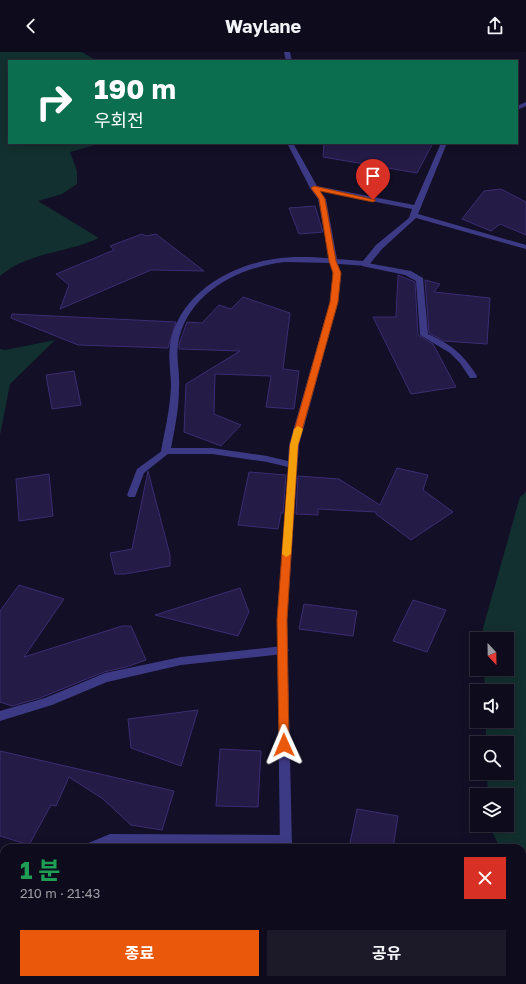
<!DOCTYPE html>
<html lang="ko">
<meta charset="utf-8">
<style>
:root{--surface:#0e0b1c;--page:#1c1929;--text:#f1f3f6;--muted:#9b9ba3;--line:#2e2b3b;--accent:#ea580c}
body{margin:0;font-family:"Golos Text","Noto Sans KR",sans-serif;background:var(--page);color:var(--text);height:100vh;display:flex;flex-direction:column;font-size:15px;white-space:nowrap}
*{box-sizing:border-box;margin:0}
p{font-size:13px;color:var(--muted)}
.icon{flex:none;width:22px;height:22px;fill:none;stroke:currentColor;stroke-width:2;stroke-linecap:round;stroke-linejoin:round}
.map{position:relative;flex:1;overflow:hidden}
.side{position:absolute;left:0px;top:792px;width:526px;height:140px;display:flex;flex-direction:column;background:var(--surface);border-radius:12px 12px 0 0;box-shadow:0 2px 10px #0003,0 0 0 1px var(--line)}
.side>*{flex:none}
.hud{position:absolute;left:8px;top:8px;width:510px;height:84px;border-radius:0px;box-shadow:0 2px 10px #0003,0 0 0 1px var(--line);background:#0b6e4f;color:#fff;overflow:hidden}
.needle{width:26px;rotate:158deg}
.buttons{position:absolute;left:470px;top:580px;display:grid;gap:8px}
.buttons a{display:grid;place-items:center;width:44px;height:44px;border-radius:0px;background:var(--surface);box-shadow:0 2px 10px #0003,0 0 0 1px var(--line);font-size:20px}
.pin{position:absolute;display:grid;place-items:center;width:34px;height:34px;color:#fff;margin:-41px -17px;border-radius:50% 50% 50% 0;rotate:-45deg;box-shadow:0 0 4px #0007}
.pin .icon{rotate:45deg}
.me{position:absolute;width:44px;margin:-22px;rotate:359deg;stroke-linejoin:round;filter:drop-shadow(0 0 3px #0008)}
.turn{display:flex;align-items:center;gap:14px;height:84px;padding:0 20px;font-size:18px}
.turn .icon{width:52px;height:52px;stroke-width:2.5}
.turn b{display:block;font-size:28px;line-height:34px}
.round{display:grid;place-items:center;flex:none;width:42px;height:42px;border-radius:0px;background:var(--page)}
.overview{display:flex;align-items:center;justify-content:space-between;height:68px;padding:0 20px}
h1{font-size:24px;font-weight:700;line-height:30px;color:#1e9e55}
.button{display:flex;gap:8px;margin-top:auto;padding:8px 20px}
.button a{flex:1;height:46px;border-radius:0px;background:var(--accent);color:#fff;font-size:16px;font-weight:700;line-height:46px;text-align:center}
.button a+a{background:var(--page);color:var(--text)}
header{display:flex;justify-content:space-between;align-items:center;height:52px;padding:0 20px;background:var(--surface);font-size:18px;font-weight:700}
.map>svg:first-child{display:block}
.green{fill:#12302f}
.building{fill:#241b47;stroke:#3b2d73}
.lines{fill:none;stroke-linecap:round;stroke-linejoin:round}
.lane{fill:#3d3a85;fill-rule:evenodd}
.street{fill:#3d3a85;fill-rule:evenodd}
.route{fill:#ea580c;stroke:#983908}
.slow{fill:#f59e0b}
</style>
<header><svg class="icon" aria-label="back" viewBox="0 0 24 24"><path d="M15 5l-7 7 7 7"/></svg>Waylane<svg class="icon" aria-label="share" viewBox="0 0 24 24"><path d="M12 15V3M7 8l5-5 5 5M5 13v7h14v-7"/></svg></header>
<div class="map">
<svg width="526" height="932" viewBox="0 0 526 932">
<rect width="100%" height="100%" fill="#130f26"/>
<path class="green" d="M 0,0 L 82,0 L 97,9 L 9,9 L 9,91 L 102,91 L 70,100 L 77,119 L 77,132 L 62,142 L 38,149 L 99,186 C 67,201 28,200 0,224 Z
M 55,288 L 10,332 L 0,383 L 0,297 L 5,298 Z
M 526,440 L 526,853 L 522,844 L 522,796 L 500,796 L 489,773 L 507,773 L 507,743 L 488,743 L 487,721 L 507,721 L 507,691 L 486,691 L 486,669 L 507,669 L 507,639 L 485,639 L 484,617 L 507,617 L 507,587 L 483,587 L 483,576 L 520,445 Z
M 0,847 L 4,848 L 0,932 Z"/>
<path class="building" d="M 324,91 L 433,91 L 417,121 L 323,105 Z
M 501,137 L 526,150 L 526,183 L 500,172 L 491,179 L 462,167 L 484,139 Z
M 315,154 L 323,180 L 299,182 L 289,156 Z
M 142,182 L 146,184 L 156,182 L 204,219 L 151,218 L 60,257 L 69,233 L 56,222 L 114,198 L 110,194 Z
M 398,223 L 415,230 L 418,283 L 433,292 L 456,335 L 411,342 L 373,265 L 396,265 Z
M 425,228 L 440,232 L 434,240 L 490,246 L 487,292 L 444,289 L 429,281 Z
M 243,245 L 290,261 L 283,317 L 299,319 L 294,357 L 266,355 L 271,324 L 215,322 L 214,362 L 241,373 L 221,394 L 184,380 L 186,332 L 240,299 L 179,297 L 179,292 L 187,270 L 202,271 L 219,253 L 231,257 Z
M 12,262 L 176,270 L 168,296 L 78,293 L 11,266 Z
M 74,319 L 81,353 L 52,357 L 46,323 Z
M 397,416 L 428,423 L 423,438 L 453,460 L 411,488 L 376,462 L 376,460 L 318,457 L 318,463 L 296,462 L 298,424 L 339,427 L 380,453 Z
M 148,419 L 170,503 L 170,514 L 125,522 L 115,522 L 110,501 L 132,497 Z
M 249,420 L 286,423 L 283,461 L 281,461 L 278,477 L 238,473 Z
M 49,422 L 53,464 L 19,469 L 16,427 Z
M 19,533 L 64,547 L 24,605 L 122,574 L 131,574 L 146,608 L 126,615 L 104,620 L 40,646 L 12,654 L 0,650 L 0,559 Z
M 240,536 L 249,560 L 238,584 L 155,563 Z
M 413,548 L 446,558 L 427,600 L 393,589 Z
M 304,552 L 357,559 L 353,584 L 299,577 Z
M 198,658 L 181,714 L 131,696 L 128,667 Z
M 220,697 L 261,699 L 258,755 L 216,754 Z
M 0,699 L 174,739 L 162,778 L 131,773 L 103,747 L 69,725 L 56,754 L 51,753 L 29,793 L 0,784 Z
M 357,757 L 398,764 L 393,796 L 349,796 Z"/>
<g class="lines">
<path class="lane" d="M 362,210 L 411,219 L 423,226 L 428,282 C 452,293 463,302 477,324 L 476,326 L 470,326 L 460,311 L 450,301 L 420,283 L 416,229 L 405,223 L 362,214 Z
M 166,396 L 171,399 L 169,401 L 144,421 L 135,445 L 129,445 L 127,443 L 137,417 Z
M 283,594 L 287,595 L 289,598 L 287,601 L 283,602 L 181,613 L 107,630 L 52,653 L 0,669 L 0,659 L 45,646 L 105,621 L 181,605 Z
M 110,782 L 286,783 L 290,785 L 292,789 L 290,793 L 286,795 L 110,794 L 104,796 L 84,796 L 86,792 Z"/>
<path class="street" d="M 284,0 L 290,0 L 292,9 L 286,9 Z
M 526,50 L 526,54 L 517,58 L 517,54 Z
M 287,91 L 293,91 L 317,134 L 414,153 L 441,91 L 447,91 L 418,162 L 526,193 L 526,197 L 416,166 L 382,197 L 368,214 L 338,212 L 341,221 L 338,250 L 299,393 L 287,568 L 292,796 L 280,796 L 277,568 L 288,415 L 267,410 L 212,402 L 166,402 L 161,399 C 165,378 170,357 171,335 C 171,321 168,307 170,293 C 178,243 228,214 274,207 C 292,204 310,205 329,206 L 318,147 L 310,136 ZM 320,139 L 412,157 L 409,166 L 376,193 L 363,209 L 337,207 L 326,147 ZM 285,210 L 330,211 L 333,221 L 330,250 L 289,393 L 288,409 L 267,404 L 212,396 L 171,396 C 175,376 179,356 179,335 C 180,321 176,307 178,292 C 186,242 238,215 285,210 Z
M 285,928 L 302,928 L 304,932 L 287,932 Z"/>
</g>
<path class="route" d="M 314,134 L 376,148 L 373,150 L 320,139 L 325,147 L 336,209 L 341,221 L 338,250 L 298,393 L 287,568 L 289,693 L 288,696 L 280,696 L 279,693 L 277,568 L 290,393 L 330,250 L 333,221 L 329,209 L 319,147 L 311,136 Z"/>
<path class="slow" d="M 298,374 L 303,377 L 298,393 L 291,502 L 286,505 L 282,502 L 290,393 L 294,377 Z"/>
</svg>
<div class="buttons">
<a><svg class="needle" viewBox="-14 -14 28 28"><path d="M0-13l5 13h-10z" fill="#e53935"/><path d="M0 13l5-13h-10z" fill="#9b9ba3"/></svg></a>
<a><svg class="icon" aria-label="sound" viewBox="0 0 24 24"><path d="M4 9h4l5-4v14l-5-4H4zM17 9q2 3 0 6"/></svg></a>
<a><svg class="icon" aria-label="search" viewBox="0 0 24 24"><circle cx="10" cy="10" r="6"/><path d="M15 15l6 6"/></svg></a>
<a><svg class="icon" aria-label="layers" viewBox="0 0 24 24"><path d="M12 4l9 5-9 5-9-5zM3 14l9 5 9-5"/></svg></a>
</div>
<div class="pin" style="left:373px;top:148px;background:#d93025"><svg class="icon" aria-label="arrive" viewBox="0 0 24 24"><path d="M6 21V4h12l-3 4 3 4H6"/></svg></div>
<svg class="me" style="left:284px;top:693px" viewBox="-20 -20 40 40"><path d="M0-17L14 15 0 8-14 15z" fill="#ea580c" stroke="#fff" stroke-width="4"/></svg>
<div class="hud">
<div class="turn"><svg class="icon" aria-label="right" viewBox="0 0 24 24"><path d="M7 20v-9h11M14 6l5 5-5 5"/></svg><div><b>190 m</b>우회전</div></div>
</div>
<section class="side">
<div class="overview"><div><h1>1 분</h1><p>210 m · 21:43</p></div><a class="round" style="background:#d93025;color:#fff"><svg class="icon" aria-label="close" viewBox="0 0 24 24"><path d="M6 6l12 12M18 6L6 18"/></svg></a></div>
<div class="button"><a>종료</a><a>공유</a></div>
</section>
</div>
